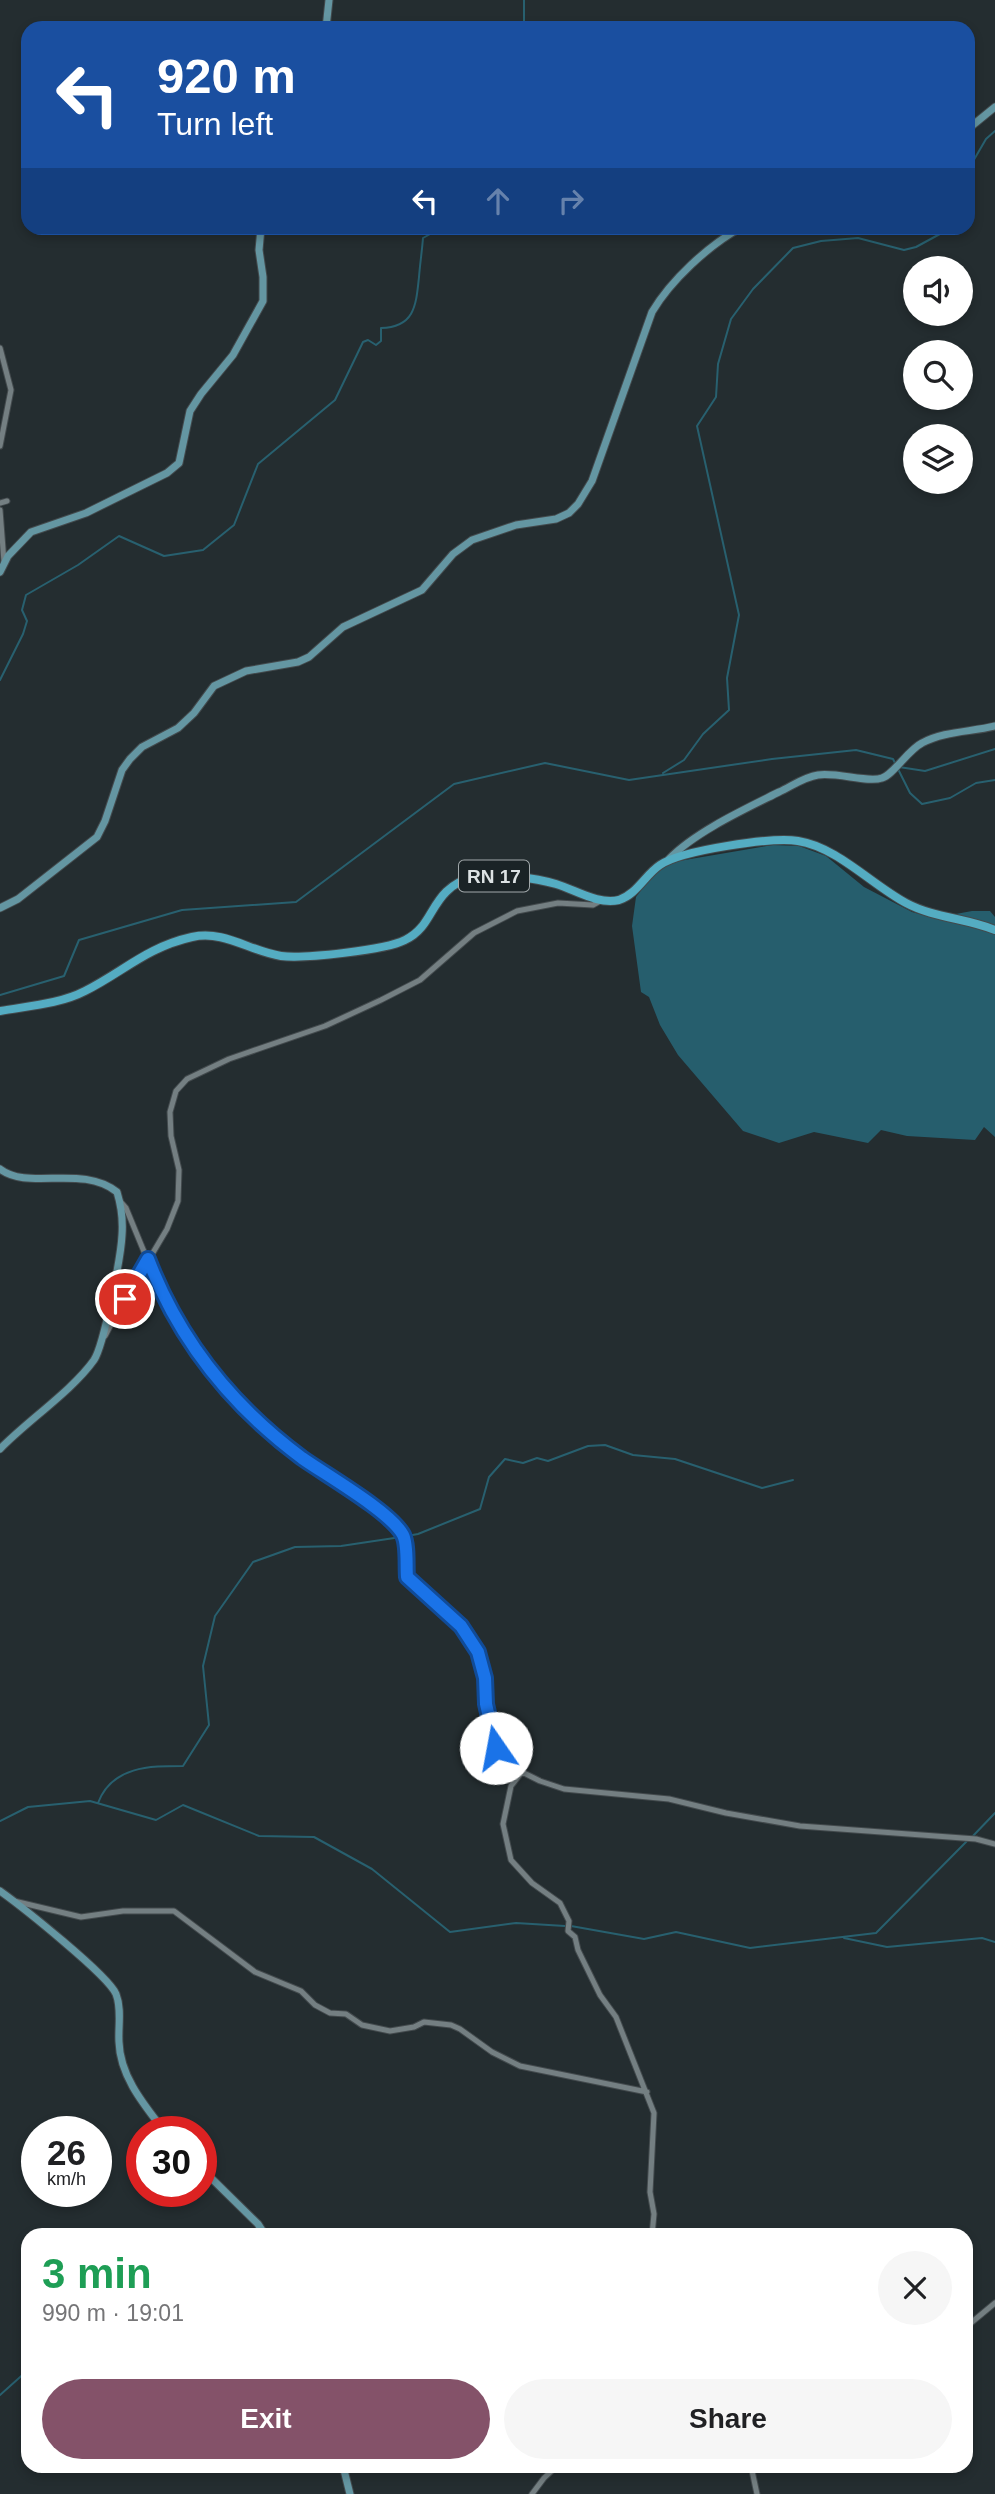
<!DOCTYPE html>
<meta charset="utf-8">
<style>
:root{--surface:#fff;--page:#f6f6f6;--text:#202124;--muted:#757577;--accent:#845269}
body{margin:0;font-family:Arial,sans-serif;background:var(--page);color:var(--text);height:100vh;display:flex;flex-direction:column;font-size:26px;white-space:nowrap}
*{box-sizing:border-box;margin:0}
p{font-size:23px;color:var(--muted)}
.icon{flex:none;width:38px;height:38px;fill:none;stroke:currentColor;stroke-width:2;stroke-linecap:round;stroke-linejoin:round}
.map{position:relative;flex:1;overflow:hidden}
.sheet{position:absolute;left:21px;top:2228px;width:952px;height:245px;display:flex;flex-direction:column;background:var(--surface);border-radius:21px;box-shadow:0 4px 10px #0003}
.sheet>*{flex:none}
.top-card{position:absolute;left:21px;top:21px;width:954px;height:214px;border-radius:21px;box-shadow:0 4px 10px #0003;background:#1a4fa0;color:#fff;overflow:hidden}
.fabs{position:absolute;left:903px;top:256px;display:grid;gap:14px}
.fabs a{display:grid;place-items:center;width:70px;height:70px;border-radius:50%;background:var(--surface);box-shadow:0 4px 10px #0003;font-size:35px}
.speed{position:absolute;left:21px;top:2116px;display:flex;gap:14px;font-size:35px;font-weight:700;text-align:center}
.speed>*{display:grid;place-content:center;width:91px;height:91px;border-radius:50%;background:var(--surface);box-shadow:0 4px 10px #0003;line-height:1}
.speed small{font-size:18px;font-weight:400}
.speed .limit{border:10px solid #d22;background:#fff;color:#111}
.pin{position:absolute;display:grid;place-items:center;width:60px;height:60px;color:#fff;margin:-30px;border:4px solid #fff;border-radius:50%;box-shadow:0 2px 7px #0007}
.me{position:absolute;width:77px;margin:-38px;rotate:348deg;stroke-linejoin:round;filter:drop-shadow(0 0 5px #0008)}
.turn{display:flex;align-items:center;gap:24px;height:147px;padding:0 21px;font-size:32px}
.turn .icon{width:91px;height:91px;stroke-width:2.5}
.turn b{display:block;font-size:49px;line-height:60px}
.lanes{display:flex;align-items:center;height:66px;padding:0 21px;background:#0003;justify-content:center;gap:35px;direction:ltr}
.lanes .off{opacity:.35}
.round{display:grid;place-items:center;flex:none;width:74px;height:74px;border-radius:37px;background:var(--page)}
.head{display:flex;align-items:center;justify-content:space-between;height:119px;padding:0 21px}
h1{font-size:42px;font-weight:700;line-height:52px;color:#1e9e55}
.action{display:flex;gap:14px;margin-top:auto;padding:14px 21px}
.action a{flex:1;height:80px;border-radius:42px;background:var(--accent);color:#fff;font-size:28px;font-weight:700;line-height:80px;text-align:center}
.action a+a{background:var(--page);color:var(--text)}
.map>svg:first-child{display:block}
.forest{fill:#265e6d}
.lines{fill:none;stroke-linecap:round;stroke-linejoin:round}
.stream{stroke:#28606f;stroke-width:2}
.street-casing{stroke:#434a4d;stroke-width:7}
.secondary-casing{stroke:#434a4d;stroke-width:9}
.primary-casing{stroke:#434a4d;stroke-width:10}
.street{stroke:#747f82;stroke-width:5}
.secondary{stroke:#6496a2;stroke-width:7}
.primary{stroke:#54acc2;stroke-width:8}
.route-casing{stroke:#114b97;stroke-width:18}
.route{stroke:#1a73e8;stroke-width:12}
.labels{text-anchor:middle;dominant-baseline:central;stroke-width:7;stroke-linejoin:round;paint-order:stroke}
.shield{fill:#1a2326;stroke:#a2a9ab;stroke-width:2}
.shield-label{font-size:19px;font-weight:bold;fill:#dce2e4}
</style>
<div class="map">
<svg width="995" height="2494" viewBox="0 0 995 2494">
<rect width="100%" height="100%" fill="#242d30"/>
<path class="forest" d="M 773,845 L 799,846 L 826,856 L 864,887 L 912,912 L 934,918 L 972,911 L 990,911 L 995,917 L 995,1137 L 984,1127 L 975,1140 L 907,1136 L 881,1130 L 868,1143 L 814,1132 L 779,1143 L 743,1131 L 678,1055 L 660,1025 L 649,997 L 641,992 L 632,926 L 636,897 L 655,872 L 673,862 Z"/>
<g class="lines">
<path class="stream" d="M 524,28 L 524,0
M 968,170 L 986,139 L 995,131
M 0,680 L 23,634 L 27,621 L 22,610 L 26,595 L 78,565 L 119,536 L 164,556 L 203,550 L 234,525 L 258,464 L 335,400 L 363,342 L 368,340 L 376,345 L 381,341 L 381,328 C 415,327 416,305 419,277 C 420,264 422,251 423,238 L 441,228
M 899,767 L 925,771 L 995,749
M 898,769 L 910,793 L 922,804 L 950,798 L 976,783 L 995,780
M 663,773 L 684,760 L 703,734 L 729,710 L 727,678 L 739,615 L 697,426 L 716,397 L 718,364 L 731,319 L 753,289 L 793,248 L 821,241 L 858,238 L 904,250 L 916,247 L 951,228
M 0,995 L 64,976 L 79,940 L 182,910 L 296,902 L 454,784 L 545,763 L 629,780 L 772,759 L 856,750 L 893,759 L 895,763
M 407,1536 L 418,1534 L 480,1509 L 489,1477 L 505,1459 L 523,1463 L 537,1458 L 548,1461 L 588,1446 L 605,1445 L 633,1455 L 675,1459 L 762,1488 L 793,1480
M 98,1803 C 112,1766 150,1766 183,1766 L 209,1725 L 203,1666 L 215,1616 L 253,1562 L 295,1547 L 341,1546 L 401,1537
M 0,1821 L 28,1807 L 90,1801 L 156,1820 L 183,1805 L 259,1836 L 314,1837 L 372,1869 L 450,1932 L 516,1923 L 565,1926
M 971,1838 L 995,1813
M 571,1926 L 644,1939 L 676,1932 L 750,1948 L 876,1933 L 967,1841
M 844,1938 L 887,1947 L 982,1938 L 995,1942
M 0,2395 L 28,2370"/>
<g class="street-casing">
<path id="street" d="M 0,348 L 11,390 L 0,446
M 0,503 L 7,501
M 0,510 L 4,562
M 119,1200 L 126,1208 C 147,1258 169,1319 202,1361 C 230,1397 265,1430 302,1457 C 325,1475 390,1512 403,1534 C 409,1545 406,1565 407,1577 L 461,1626 L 478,1652 L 485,1678 L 486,1704 L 496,1748 L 522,1772 L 540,1781 L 564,1789 L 669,1799 L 726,1813 L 800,1826 L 976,1839 L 995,1844
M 105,1336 L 116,1315 L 167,1229 L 178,1201 L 179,1170 L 171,1136 L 170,1112 L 176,1091 L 187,1079 L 229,1059 L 325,1026 L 381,1000 L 420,980 L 474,933 L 517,911 L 558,903 L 593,905 L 602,900
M 522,1772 L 511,1786 L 503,1824 L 511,1860 L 532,1883 L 560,1903 L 569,1921 L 568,1931 L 575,1937 L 578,1950 L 600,1995 L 616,2017 L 654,2113 L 650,2192 L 654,2214 L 652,2235
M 14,1901 L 81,1917 L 123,1911 L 174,1911 L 255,1972 L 301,1991 L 315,2005 L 330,2013 L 346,2014 L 362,2025 L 390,2031 L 414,2027 L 424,2022 L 451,2025 L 460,2029 L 492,2052 L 520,2066 L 647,2092
M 966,2327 L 995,2303
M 751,2466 L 757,2494
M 532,2494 L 544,2478 L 557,2466"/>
</g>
<g class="secondary-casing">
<path id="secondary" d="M 326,28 L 329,0
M 968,129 L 995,107
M 0,572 L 8,556 L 31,532 L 86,513 L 167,473 L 179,463 L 190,411 L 201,394 L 233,355 L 263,301 L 263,277 L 259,250 L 261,228
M 669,859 C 695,832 745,809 779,792 C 792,786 804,777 818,775 C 837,772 868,783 882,778 C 893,775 908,750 922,743 C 944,731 971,732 995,726
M 0,908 L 18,899 L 97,837 L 105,821 L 122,770 L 130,759 L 142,747 L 178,728 L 194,713 L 214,686 L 246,671 L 298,662 L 309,657 L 343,627 L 422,590 L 453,554 L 472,540 L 516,525 L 556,519 L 569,513 L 578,504 L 592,481 L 652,312 C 671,280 708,246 740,228
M 0,1169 C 28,1191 82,1164 117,1192 C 121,1205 123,1221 122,1235 C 121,1256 104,1345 94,1360 C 72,1391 27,1421 0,1449
M 0,1891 C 21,1906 108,1975 116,1994 C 122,2009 118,2027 119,2042 C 120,2077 145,2106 165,2132
M 201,2168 L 258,2224 L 265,2235
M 343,2466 L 350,2494"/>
</g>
<g class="primary-casing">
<path id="primary" d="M 0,1011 C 28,1006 60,1004 85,991 C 123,972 147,947 192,937 C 225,930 249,951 281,956 C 303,959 386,950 405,940 C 437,925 428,889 475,876 C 491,871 539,879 556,884 C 576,890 598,905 619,900 C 637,894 645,875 660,865 C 682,850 772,837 798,841 C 837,847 872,885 906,903 C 934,918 966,918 995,930"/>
</g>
<use href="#street" class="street"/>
<use href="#secondary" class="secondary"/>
<use href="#primary" class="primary"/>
</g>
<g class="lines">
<g class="route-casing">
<path id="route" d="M 125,1299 L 148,1259 C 179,1340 232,1406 302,1458 C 326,1475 391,1512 403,1535 C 408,1545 406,1565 407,1577 L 461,1626 L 478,1652 L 485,1678 L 486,1704 L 496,1748"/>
</g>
<use href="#route" class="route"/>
</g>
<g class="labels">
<rect class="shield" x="459" y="860.5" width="70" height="31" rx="5"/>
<g class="shield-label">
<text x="494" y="876">RN 17</text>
</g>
</g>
</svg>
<div class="fabs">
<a><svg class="icon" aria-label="sound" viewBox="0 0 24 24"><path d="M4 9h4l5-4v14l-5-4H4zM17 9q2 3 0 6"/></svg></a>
<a><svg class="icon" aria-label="search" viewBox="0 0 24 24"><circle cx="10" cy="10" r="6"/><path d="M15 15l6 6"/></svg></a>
<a><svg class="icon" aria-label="layers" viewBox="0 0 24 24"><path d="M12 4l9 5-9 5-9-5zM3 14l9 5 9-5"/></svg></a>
</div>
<div class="speed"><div>26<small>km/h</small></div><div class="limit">30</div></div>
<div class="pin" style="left:125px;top:1299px;background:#d93025"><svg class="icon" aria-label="arrive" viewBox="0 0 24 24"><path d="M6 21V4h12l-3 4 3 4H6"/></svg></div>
<svg class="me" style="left:496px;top:1748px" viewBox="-20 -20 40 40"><circle r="19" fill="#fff"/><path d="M0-13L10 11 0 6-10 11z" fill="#1a73e8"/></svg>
<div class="top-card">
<div class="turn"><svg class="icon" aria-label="left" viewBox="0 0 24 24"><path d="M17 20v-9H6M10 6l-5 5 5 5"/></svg><div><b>920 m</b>Turn left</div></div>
<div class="lanes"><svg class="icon" aria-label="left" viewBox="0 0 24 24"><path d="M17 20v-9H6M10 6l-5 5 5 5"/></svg><svg class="icon off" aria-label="ahead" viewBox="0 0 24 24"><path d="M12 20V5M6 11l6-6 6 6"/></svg><svg class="icon off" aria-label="right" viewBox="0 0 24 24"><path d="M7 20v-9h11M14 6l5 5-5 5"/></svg></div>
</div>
<section class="sheet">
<div class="head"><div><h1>3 min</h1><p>990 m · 19:01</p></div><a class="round"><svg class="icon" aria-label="close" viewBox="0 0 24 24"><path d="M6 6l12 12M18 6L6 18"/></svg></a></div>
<div class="action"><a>Exit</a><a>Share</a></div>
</section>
</div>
